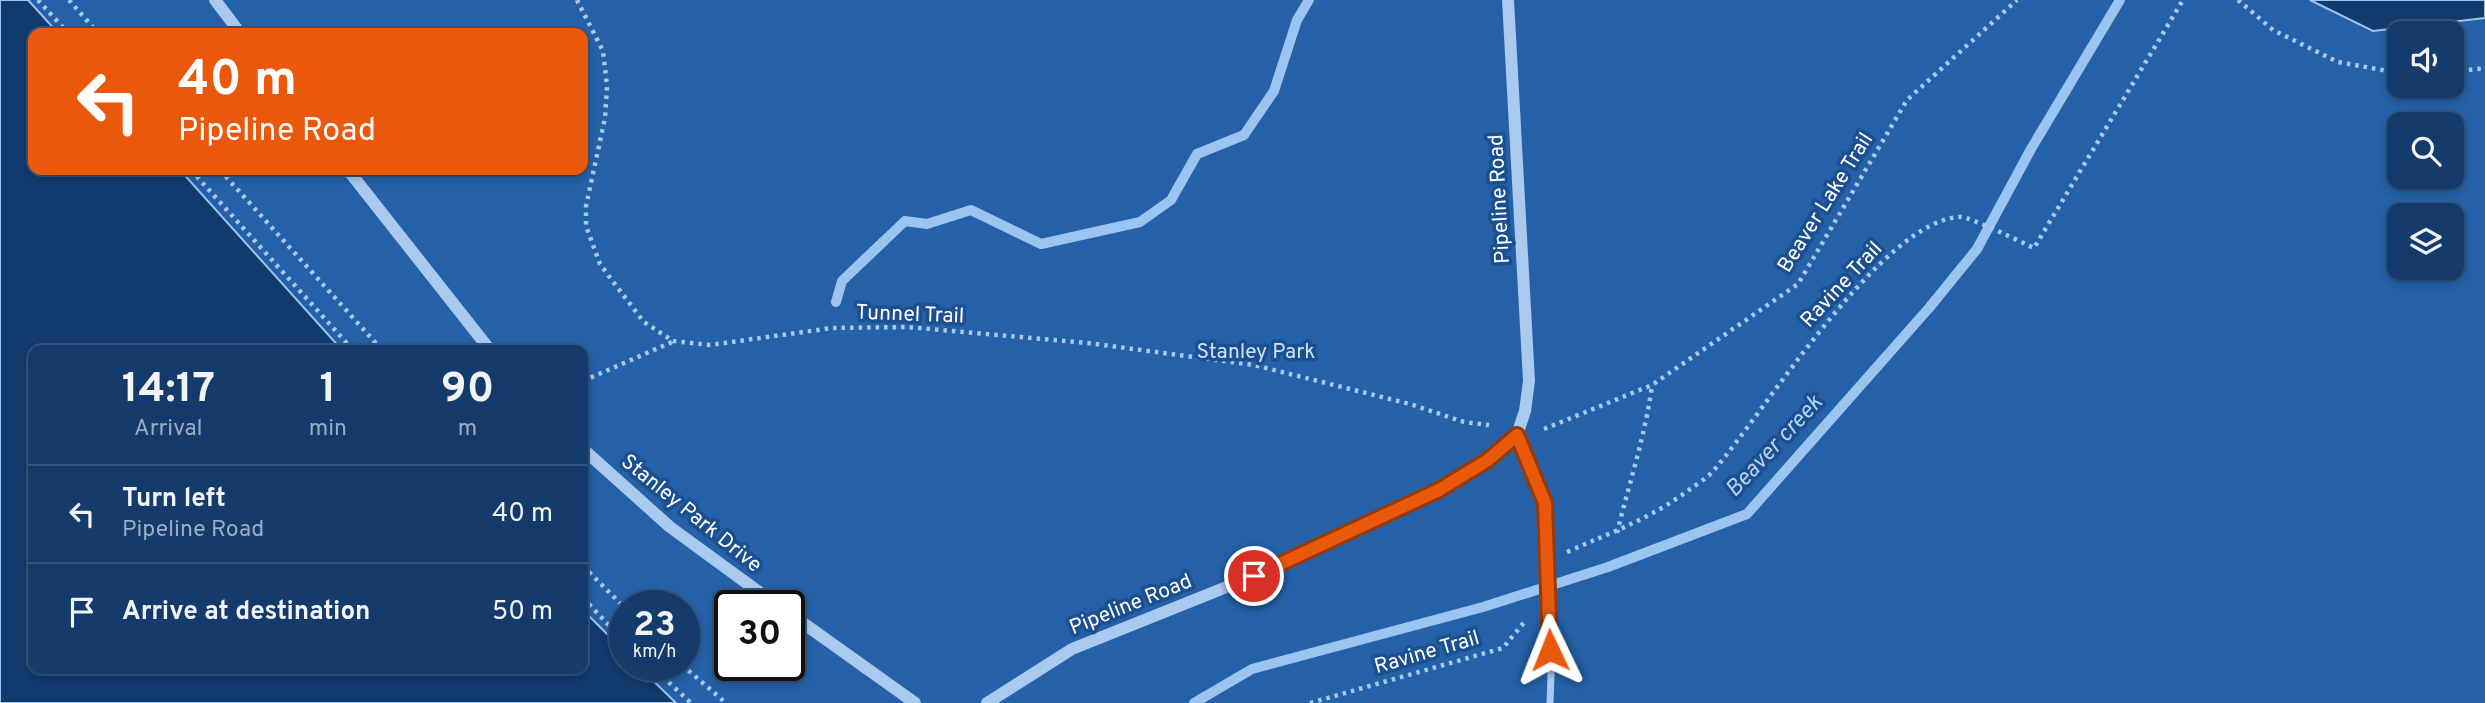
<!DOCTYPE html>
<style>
:root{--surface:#143b6b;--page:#214673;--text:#f1f3f6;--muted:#9dadc1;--line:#33557e}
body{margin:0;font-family:Overpass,sans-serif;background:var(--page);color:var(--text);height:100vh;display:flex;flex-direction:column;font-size:26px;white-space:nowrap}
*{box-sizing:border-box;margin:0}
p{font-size:23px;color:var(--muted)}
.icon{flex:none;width:38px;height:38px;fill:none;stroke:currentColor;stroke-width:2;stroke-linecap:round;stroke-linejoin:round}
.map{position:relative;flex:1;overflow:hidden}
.panel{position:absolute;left:28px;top:345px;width:560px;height:329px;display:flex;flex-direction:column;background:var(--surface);border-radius:14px;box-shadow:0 4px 10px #0003,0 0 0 2px var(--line)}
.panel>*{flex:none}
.top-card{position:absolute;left:28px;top:28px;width:560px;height:147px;border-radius:14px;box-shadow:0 4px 10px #0003,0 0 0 2px var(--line);background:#ea580c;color:#fff;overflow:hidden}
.tools{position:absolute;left:2387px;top:21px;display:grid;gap:14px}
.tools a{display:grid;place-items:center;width:77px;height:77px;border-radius:14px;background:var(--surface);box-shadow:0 4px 10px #0003,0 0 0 2px var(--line);font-size:35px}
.speed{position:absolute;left:609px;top:590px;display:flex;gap:14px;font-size:35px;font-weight:700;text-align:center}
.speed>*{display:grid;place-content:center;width:91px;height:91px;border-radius:50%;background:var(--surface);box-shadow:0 4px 10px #0003,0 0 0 2px var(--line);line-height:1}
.speed small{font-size:18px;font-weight:400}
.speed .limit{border:4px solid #111;border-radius:10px;background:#fff;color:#111}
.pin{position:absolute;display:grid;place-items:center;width:60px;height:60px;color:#fff;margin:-30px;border:4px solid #fff;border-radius:50%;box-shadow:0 2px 7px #0007}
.me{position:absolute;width:77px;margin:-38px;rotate:358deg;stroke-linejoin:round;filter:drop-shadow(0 0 5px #0008)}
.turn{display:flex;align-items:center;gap:24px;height:147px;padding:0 35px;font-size:32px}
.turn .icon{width:91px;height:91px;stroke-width:2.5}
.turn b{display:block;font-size:49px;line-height:60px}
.eta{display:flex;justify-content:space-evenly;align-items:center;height:119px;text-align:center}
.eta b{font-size:42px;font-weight:700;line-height:49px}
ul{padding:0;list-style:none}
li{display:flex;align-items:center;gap:21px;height:98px;padding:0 35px;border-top:2px solid var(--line)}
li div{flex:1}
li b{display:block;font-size:26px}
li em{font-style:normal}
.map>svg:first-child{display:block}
.green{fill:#2461a8;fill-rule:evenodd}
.water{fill:#123a6d;stroke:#9cc4f0;stroke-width:2}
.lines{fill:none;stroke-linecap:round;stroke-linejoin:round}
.stream{stroke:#9cc4f0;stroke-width:10}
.path{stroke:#a9c9ee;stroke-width:4.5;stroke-dasharray:3.5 5;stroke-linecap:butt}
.minor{stroke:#a9c9ee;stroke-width:7}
.tertiary{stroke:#a9c9ee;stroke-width:12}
.minor-bridge{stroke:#a9c9ee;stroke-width:7}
.route-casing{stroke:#983908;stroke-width:18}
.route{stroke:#ea580c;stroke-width:12}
.labels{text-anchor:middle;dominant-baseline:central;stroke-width:7;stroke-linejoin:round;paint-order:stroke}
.street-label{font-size:21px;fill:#fff;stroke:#1b4f8f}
.park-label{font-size:21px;fill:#cfe3fa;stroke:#1b4f8f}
.water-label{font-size:23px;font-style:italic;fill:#b5d3f5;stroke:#1b4f8f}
</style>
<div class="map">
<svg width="2485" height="703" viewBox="0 0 2485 703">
<rect width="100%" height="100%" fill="#1b4f8f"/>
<path class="green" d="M 28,0 L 2485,0 L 2485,703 L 676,703 L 637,665 L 684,665 L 684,606 L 625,606 L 625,652 L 583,610 L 583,350 L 342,350 L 180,170 L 583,170 L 583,33 L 58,33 ZM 2399,33 L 2452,33 L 2452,86 L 2399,86 ZM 2399,124 L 2452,124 L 2452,177 L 2399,177 ZM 2399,215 L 2452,215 L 2452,268 L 2399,268 ZM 730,606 L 789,606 L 789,665 L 730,665 Z"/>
<path class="water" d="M 0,0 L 28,0 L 58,33 L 33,33 L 33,170 L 180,170 L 342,350 L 33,350 L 33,668 L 583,668 L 583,610 L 625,652 L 625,665 L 637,665 L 676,703 L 0,703 Z
M 2310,0 L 2485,0 L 2485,18 L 2373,31 Z"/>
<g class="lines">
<path class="stream" d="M 836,302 L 842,281 L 905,221 L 927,224 L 971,210 L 1041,244 L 1140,222 L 1171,200 L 1197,154 L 1244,135 L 1274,91 L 1297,20 L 1309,0
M 1194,703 L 1252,669 L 1483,607 L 1608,567 L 1747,514 L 1929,308 L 1977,249 L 2031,149 L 2120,0"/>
<path class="path" d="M 38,0 L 68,33
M 69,0 L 98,33
M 577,0 L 603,51 L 607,86 L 605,118 L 586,206 L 586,226 L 600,264 L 614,283 L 644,322 L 673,341 L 710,345 L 832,328 L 906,327 L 1088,343 L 1254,365 L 1410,404 L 1464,422 L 1489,425
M 2238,0 L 2273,30 L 2338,62 L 2399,73
M 2452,72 L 2485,68
M 191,170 L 353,350
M 220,170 L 382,350
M 583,381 L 672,342
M 1544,429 L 1652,385 L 1798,284 L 1907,100 L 2017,0
M 1617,533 C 1629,484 1645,436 1652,386
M 1567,552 C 1612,532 1648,520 1689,490 C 1697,484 1707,478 1714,470 C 1764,413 1883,218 1961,217 C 1970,217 2021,242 2034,248 L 2183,0
M 583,566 L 625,608
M 583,598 L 625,642
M 650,665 L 691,703
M 682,665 L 726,703
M 1310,703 L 1503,648 L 1526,620"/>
<path class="minor" d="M 1517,435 L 1545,504
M 1550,703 L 1551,675"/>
<path class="tertiary" d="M 215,0 L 240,33
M 348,170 L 490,350
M 583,449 L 670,527 L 778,606
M 789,613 L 915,703
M 987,703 L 1072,649 L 1254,576 L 1439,490 L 1488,460 L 1517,435 L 1525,411 L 1529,381 L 1508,0"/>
<path class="minor-bridge" d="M 1545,504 L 1551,675"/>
</g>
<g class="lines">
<g class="route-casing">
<path id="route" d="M 1254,576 L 1439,490 L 1488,460 L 1517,435 L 1545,503 L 1550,650"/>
</g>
<use href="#route" class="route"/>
</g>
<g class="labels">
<g class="street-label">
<text transform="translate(1500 199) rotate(-93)">Pipeline Road</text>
<text transform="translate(1826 203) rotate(-58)">Beaver Lake Trail</text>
<text transform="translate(1842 285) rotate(-47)">Ravine Trail</text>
<text transform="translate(910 315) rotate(2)">Tunnel Trail</text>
<text transform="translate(691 514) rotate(39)">Stanley Park Drive</text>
<text transform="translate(1131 605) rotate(-22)">Pipeline Road</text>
<text transform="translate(1427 653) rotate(-16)">Ravine Trail</text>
</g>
<g class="park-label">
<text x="1256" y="352">Stanley Park</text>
</g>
<g class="water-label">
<text transform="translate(1775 447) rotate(-47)">Beaver creek</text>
</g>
</g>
</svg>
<div class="tools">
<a><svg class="icon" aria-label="sound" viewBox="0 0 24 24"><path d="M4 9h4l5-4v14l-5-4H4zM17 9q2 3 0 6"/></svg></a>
<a><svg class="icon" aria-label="search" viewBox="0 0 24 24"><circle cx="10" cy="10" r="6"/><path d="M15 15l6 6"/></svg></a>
<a><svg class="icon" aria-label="layers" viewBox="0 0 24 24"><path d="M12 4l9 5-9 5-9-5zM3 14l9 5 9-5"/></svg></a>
</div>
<div class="speed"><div>23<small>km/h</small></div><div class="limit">30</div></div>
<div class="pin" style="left:1254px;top:576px;background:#d93025"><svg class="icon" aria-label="arrive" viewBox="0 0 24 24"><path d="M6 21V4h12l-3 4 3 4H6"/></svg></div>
<svg class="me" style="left:1550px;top:650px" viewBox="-20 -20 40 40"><path d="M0-17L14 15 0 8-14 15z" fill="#ea580c" stroke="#fff" stroke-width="4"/></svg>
<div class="top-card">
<div class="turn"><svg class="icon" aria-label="left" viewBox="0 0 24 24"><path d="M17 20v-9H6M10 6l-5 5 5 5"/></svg><div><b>40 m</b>Pipeline Road</div></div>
</div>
<section class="panel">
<div class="eta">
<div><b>14:17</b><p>Arrival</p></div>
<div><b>1</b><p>min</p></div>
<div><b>90</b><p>m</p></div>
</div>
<ul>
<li><svg class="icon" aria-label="left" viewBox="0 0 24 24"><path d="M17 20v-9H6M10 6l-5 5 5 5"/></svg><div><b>Turn left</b><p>Pipeline Road</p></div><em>40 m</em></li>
<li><svg class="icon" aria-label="arrive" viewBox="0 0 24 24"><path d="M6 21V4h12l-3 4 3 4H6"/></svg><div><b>Arrive at destination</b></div><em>50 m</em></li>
</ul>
</section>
</div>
